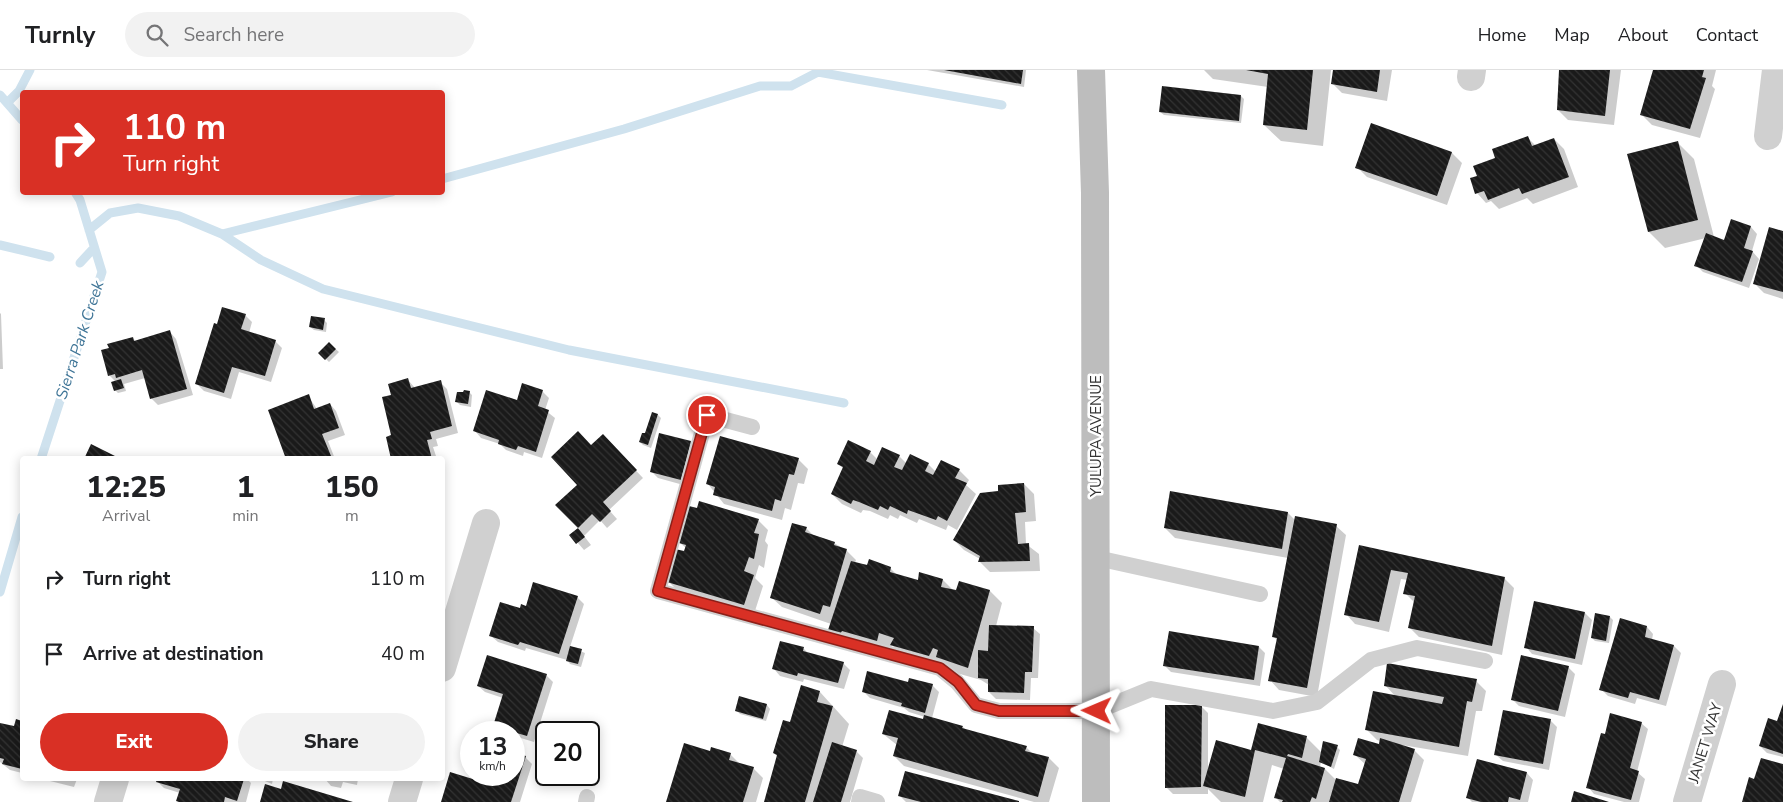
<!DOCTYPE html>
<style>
:root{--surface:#fff;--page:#f2f2f2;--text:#202124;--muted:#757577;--line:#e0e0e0;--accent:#d93025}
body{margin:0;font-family:"Nunito Sans",sans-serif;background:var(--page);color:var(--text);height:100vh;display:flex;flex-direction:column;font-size:19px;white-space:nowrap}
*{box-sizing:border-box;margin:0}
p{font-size:16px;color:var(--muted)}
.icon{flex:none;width:28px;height:28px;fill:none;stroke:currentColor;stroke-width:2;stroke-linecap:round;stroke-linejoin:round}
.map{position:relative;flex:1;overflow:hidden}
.panel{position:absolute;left:20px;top:386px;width:425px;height:325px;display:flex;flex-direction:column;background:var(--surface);border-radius:5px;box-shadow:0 2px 12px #0003}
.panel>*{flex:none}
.banner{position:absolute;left:20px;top:20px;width:425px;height:105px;border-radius:5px;box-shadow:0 2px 12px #0003;background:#d93025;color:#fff;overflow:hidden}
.speed{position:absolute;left:460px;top:651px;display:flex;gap:10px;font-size:25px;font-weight:700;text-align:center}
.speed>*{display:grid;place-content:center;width:65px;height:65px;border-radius:50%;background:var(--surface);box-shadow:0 2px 12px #0003;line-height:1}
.speed small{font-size:12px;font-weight:400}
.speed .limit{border:2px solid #111;border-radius:8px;background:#fff;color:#111}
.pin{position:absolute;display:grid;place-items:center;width:42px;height:42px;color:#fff;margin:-21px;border:2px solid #fff;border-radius:50%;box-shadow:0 1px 5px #0007}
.me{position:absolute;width:55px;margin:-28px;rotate:271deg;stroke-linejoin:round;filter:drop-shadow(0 0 4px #0008)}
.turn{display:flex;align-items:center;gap:18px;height:105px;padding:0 20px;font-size:22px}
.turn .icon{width:65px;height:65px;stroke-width:2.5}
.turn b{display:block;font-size:35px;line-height:42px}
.eta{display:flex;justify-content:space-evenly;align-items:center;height:85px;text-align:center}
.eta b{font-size:30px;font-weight:800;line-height:35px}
.action{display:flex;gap:10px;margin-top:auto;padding:10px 20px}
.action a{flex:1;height:58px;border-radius:30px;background:var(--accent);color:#fff;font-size:20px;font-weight:800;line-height:58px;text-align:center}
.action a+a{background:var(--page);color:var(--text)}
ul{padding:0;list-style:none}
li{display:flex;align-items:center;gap:15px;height:75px;padding:0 20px}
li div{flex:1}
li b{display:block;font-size:19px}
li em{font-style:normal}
header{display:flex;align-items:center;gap:30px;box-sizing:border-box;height:70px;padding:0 25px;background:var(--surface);border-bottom:1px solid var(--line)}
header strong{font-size:24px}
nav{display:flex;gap:28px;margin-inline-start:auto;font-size:18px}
.search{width:350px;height:45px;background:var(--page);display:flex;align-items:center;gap:12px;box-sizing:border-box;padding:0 18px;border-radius:28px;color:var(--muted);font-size:19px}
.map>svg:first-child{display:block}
.shadow{fill:#0003}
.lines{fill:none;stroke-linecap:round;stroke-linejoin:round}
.stream{stroke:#cfe2ee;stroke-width:9}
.building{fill:url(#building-back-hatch)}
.lane{stroke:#d0d0d0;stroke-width:16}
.street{stroke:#d0d0d0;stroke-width:28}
.secondary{stroke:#bdbdbd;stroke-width:28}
.route-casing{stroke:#8d1f18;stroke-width:12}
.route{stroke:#d93025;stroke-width:9}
.labels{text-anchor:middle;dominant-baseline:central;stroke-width:5;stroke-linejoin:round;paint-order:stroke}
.street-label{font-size:15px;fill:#333;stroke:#fff}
.water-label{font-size:16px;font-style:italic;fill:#3f7597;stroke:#fff}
</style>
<header>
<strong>Turnly</strong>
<div class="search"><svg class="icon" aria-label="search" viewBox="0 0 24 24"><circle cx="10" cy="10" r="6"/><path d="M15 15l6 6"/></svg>Search here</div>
<nav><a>Home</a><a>Map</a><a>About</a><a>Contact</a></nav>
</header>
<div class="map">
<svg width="1783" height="732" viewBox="0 0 1783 732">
<defs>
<pattern id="building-back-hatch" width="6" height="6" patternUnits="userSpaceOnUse" patternTransform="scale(1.25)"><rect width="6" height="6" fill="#1a1a1a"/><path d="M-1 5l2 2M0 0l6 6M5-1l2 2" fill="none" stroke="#333"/></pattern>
</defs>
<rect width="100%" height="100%" fill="#fff"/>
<path class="shadow" d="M 927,0 L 1026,0 L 1024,17 Z
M 1204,0 L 1331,0 L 1323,76 L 1281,71 L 1264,55 L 1268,17 L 1213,9 Z
M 1334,0 L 1392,0 L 1387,31 L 1342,23 L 1332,13 Z
M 1561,0 L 1621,0 L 1614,55 L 1568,50 L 1558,40 Z
M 1654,0 L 1716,0 L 1712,16 L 1715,19 L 1700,68 L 1652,55 L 1642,45 Z
M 1241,26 L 1244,29 L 1241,53 L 1164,45 L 1160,42 Z
M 1372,55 L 1452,83 L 1462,93 L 1447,135 L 1367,107 L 1357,97 Z
M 1528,68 L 1536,76 L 1554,69 L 1564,79 L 1578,117 L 1533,134 L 1527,128 L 1499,139 L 1491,131 L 1486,133 L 1477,123 L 1479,107 L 1497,89 Z
M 1677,72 L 1694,89 L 1714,167 L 1724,171 L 1731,151 L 1751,157 L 1757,164 L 1752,181 L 1759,189 L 1749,218 L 1703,202 L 1696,195 L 1706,168 L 1665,178 L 1649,162 Z
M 1783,162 L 1783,229 L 1764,223 L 1754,213 Z
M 0,243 L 1,244 L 3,299 L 0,299 Z
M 245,245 L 252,252 L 249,263 L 275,271 L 282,278 L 271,312 L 239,302 L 231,329 L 204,321 L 197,314 L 218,255 Z
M 324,250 L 327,253 L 326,262 L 314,260 L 310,257 Z
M 170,262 L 176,269 L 193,325 L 158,335 L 152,329 L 145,308 L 124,314 L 126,321 L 118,323 L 115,320 L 116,312 L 109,305 L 133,268 L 136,272 Z
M 329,273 L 339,282 L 329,292 L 320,283 Z
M 408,310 L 415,318 L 440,312 L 447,319 L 458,363 L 436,369 L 438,376 L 433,377 L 437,389 L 393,389 L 392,325 Z
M 542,321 L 549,328 L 545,340 L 555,348 L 542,388 L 524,382 L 523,386 L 506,380 L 500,374 L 481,368 L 475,361 L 518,332 Z
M 469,322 L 472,325 L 471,337 L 460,335 L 457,332 Z
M 308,326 L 317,339 L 330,334 L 336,341 L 345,365 L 328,371 L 335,389 L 287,389 Z
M 658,345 L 661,348 L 651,378 L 643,375 L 640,372 Z
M 603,366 L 643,408 L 609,440 L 617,449 L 607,458 L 600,450 L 584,466 L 591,475 L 584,480 L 571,465 L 580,459 L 557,435 L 579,415 L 591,376 Z
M 690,372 L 697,379 L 687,416 L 658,408 L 651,401 Z
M 848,372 L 870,382 L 878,390 L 899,386 L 907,394 L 928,394 L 936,402 L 959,400 L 969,410 L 966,415 L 976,424 L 957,460 L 948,455 L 946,460 L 919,449 L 917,453 L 900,445 L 898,449 L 890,445 L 888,449 L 870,441 L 863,440 L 861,443 L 842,434 L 832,424 L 844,399 L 838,394 Z
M 798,389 L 808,399 L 804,414 L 798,413 L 791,440 L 785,438 L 782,450 L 724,434 L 708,414 Z
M 1024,414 L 1034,424 L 1036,451 L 1025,452 L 1026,474 L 1039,484 L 1040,501 L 990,502 L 980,492 L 980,489 L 964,480 L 954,470 L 1000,422 Z
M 1288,443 L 1295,450 L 1336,456 L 1346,465 L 1317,627 L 1279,620 L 1270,610 L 1277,570 L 1273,566 L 1288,488 L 1175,468 L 1165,458 Z
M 758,450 L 768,460 L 765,471 L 768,475 L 764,498 L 759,495 L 755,508 L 763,516 L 754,544 L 678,521 L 668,511 L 686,478 L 680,473 Z
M 806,458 L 815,467 L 834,473 L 846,480 L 856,490 L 855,493 L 890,498 L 898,506 L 918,511 L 943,510 L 954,521 L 990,521 L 1002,533 L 996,556 L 1033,558 L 1040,564 L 1038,608 L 1031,608 L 1030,630 L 996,629 L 989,622 L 989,615 L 981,610 L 904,588 L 892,575 L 889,583 L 853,576 L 831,554 L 782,537 L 772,528 Z
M 1360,477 L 1504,508 L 1514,518 L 1502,585 L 1419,567 L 1409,557 L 1415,533 L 1405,523 L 1408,510 L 1401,509 L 1389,562 L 1355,554 L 1346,544 Z
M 577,527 L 584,534 L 570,577 L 585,583 L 581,597 L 570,594 L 567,590 L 526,578 L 525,581 L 498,572 L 491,566 L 521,540 Z
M 1535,533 L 1585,543 L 1592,550 L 1582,595 L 1532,584 L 1526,577 Z
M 1610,547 L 1613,550 L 1609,573 L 1595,571 L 1592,568 Z
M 1647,557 L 1653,564 L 1652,570 L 1674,576 L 1681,583 L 1666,636 L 1637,628 L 1635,634 L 1608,626 L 1601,619 Z
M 781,573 L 804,579 L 809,584 L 843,593 L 850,600 L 844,619 L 804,609 L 803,612 L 780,606 L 774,599 Z
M 1259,577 L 1265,583 L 1260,616 L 1171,602 L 1165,596 Z
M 1568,597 L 1575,604 L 1565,647 L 1519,636 L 1512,629 Z
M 546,605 L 553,612 L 534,672 L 514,666 L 514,662 L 501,662 L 494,656 L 503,628 L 485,622 L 478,616 Z
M 1476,611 L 1486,621 L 1482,641 L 1476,641 L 1468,686 L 1402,675 L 1402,676 L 1414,680 L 1424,690 L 1411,732 L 1280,732 L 1276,728 L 1284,699 L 1272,695 L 1263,732 L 1221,732 L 1208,719 L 1208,724 L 1173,724 L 1166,717 L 1201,636 L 1208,643 L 1208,701 L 1252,681 L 1259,655 L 1307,668 L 1321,682 L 1337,677 L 1340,680 L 1334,699 L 1321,692 L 1320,697 L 1325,699 L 1336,710 L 1359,716 L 1366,695 L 1354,684 L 1379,675 L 1380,671 L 1377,670 L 1367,660 L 1396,627 L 1385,615 Z
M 909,613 L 932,615 L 939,622 L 932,648 L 963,657 L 967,661 L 1026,677 L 1033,684 L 1049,688 L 1059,698 L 1049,732 L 1034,732 L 904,696 L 894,686 L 897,675 L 883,664 L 924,651 L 925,647 L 909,642 L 904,638 L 870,628 L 863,621 Z
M 820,622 L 849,654 L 842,677 L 856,681 L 863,688 L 850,732 L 765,732 L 778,687 L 774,683 L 791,654 Z
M 767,635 L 770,639 L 766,651 L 740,644 L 736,640 Z
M 1783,637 L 1783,687 L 1767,683 L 1760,676 L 1778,652 Z
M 1550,650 L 1557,657 L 1549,700 L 1503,691 L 1496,685 Z
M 17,651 L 22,652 L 22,703 L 10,700 L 0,692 L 0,654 L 15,658 Z
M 1641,653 L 1648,659 L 1637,702 L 1645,709 L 1639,732 L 1624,732 L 1594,724 L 1588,717 L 1606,665 Z
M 711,682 L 730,684 L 741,695 L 753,698 L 763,708 L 756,732 L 667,732 Z
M 514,684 L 525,687 L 532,694 L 520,732 L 442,732 L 477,712 L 479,705 L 514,705 Z
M 1478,690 L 1527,703 L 1533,710 L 1528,732 L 1472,732 L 1468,728 Z
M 42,709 L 77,709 L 74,717 Z
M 158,709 L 247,709 L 251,713 L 246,732 L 179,732 L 180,723 L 164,718 L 158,712 Z
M 260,709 L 273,709 L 272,714 Z
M 325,709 L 358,709 L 357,715 L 343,712 L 341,718 L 331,716 Z
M 899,725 L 1017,732 L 906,732 Z"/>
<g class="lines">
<path class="stream" d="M 0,25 L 22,50
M 7,33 L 19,21 L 30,0
M 442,109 L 624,59 L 760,16 L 791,16 L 818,2 L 1002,35
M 89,160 L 110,143 L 138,138 L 179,146 L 222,164 L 261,190 L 323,219 L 569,280 L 844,333
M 222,164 L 392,122
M 0,175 L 50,187
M 80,193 L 92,180
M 41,389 L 102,202 L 80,130 L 75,122
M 0,522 L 22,447"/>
</g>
<path class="building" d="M 944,0 L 1023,0 L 1021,14 Z
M 1246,0 L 1313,0 L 1307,60 L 1263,55 L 1268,4 Z
M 1333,0 L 1380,0 L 1377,22 L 1331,14 Z
M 1559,0 L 1610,0 L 1605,46 L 1557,40 Z
M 1653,0 L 1704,0 L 1702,7 L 1706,8 L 1690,59 L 1640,45 Z
M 1162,16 L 1241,25 L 1239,51 L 1159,42 Z
M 1371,53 L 1452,82 L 1437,126 L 1355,98 Z
M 1528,66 L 1532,76 L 1554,68 L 1569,107 L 1522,124 L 1519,118 L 1488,130 L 1484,121 L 1475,124 L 1470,108 L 1477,106 L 1473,96 L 1495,88 L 1492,79 Z
M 1678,71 L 1698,150 L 1648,162 L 1627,84 Z
M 1731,149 L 1751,156 L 1744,178 L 1753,181 L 1742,212 L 1694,196 L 1706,163 L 1724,170 Z
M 1769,157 L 1783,161 L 1783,222 L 1753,214 Z
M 222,237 L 246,244 L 241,259 L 276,270 L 265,306 L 232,297 L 224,323 L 195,314 L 214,253 L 217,254 Z
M 311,246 L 325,248 L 323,260 L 309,257 Z
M 170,260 L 187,319 L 150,329 L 142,300 L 116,308 L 115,304 L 108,306 L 101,280 L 109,278 L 107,274 L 133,267 L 134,271 Z
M 329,272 L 336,279 L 325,290 L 318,283 Z
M 408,308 L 411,318 L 441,310 L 452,356 L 430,362 L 432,369 L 427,370 L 432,389 L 391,389 L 386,367 L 391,365 L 382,327 L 391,325 L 388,314 Z
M 121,309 L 124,318 L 114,321 L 111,312 Z
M 522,313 L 543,320 L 538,336 L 549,340 L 536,382 L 518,376 L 516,380 L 498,374 L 499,370 L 473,361 L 486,320 L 517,330 Z
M 464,320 L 470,321 L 468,334 L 455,332 L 457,322 L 463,322 Z
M 309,324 L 314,339 L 330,333 L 339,358 L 322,364 L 331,386 L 324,389 L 286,389 L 268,340 Z
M 652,342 L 658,344 L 648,375 L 639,372 L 642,363 L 645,363 Z
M 578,361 L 591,375 L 603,364 L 637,400 L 603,432 L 611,441 L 600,452 L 592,444 L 578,458 L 555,435 L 577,415 L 551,387 Z
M 659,363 L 691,371 L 681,410 L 650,402 Z
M 720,366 L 799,388 L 794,405 L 789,404 L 781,431 L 775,429 L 772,441 L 713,425 L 715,417 L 706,414 Z
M 848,370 L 871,381 L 866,391 L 874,395 L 882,377 L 900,385 L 894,397 L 902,400 L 910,384 L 929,393 L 925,401 L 933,405 L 941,390 L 960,399 L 955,408 L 967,413 L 947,451 L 938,446 L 936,450 L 908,440 L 907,444 L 890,436 L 888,440 L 880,436 L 878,440 L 859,432 L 853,430 L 851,434 L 831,424 L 843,397 L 837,394 Z
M 91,374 L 121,389 L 84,389 Z
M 1024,413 L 1026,442 L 1015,443 L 1018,474 L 1029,473 L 1030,491 L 978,492 L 980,486 L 953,470 L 980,423 L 998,421 L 998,415 Z
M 1170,421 L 1288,442 L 1282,479 L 1164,458 Z
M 699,431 L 759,449 L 754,463 L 759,464 L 754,489 L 749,487 L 744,501 L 754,505 L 744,535 L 667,512 L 675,479 L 684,481 L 686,475 L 679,473 L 689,436 L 697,438 Z
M 1295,446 L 1337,454 L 1307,618 L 1268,611 L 1277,568 L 1272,567 Z
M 792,453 L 807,457 L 805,462 L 835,472 L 834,475 L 847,479 L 830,537 L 823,535 L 820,544 L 770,528 Z
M 578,458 L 585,467 L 576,474 L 569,465 Z
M 1359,475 L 1505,507 L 1492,576 L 1408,558 L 1415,526 L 1403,524 L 1408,503 L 1391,500 L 1379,552 L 1344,545 Z
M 869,489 L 891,497 L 890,502 L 918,510 L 919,502 L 943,509 L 941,517 L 956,520 L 959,511 L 990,520 L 968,598 L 936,587 L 938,580 L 933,578 L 929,586 L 890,575 L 894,568 L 879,563 L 877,571 L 842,561 L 840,564 L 828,560 L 851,491 L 867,495 Z
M 533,512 L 578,526 L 559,584 L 520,572 L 518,575 L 489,566 L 500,532 L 520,538 L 521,534 L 526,536 Z
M 1534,531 L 1585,542 L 1575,589 L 1524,578 Z
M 1595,543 L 1610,546 L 1606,571 L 1591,568 Z
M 1620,548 L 1647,556 L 1645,567 L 1674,575 L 1659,630 L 1630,622 L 1628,628 L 1599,620 Z
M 989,555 L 1034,556 L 1032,602 L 1025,602 L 1024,623 L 988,622 L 988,609 L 978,608 L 978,580 L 988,581 Z
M 1169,561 L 1259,576 L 1254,610 L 1163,596 Z
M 780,571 L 804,577 L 803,581 L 844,592 L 838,613 L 798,603 L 797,606 L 772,599 Z
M 570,576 L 582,579 L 578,594 L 566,591 Z
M 487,585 L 547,604 L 527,666 L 493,656 L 503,624 L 477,616 Z
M 1521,585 L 1569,596 L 1558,641 L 1511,630 Z
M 1387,593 L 1477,609 L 1472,632 L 1467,631 L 1459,677 L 1365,660 L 1373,621 L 1442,634 L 1444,627 L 1384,616 Z
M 867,601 L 908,612 L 909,608 L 933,614 L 925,643 L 901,636 L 902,633 L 862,622 Z
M 801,615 L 820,621 L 817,632 L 833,636 L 805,732 L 764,732 L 777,685 L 773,683 L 783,650 L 790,652 Z
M 739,626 L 767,634 L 763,649 L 735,641 Z
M 1783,634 L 1783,684 L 1759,676 L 1768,648 L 1777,651 Z
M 1165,635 L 1202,635 L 1201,717 L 1165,718 Z
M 889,640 L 923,649 L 924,645 L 963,656 L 962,658 L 1027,676 L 1025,681 L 1049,687 L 1038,727 L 893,686 L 898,668 L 882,664 Z
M 1503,640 L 1551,649 L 1543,694 L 1494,685 Z
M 1610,643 L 1642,652 L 1630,698 L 1639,701 L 1631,730 L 1586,718 L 1601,663 L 1605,664 Z
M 16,649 L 22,651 L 22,699 L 2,694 L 4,689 L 0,688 L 0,653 L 14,656 Z
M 1258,653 L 1307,666 L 1302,688 L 1288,684 L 1287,686 L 1325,698 L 1316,729 L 1312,727 L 1310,732 L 1282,732 L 1283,730 L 1274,728 L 1286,688 L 1255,680 L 1245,727 L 1203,716 L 1216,670 L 1251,680 Z
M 1358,668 L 1379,674 L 1380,668 L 1415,679 L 1399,732 L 1329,732 L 1336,708 L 1358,714 L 1366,689 L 1353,685 Z
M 1323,671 L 1338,675 L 1331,697 L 1319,692 Z
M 832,672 L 857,680 L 841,732 L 813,732 Z
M 684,673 L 710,681 L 711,677 L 731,683 L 729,690 L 754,697 L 743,732 L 666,732 Z
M 514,682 L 526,686 L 511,732 L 441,732 L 450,702 L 476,710 L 478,705 L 514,705 Z
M 1761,688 L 1783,694 L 1783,732 L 1742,732 L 1749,707 L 1754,709 Z
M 1477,689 L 1527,702 L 1520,730 L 1509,727 L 1508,732 L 1481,732 L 1466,728 Z
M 905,701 L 1019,731 L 1019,732 L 921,732 L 898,726 Z
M 157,709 L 244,709 L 237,731 L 225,727 L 224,732 L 179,732 L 176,731 L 180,719 L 156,712 Z
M 283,711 L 353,732 L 260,732 L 265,714 L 281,719 Z
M 1574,721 L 1609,732 L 1571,732 Z"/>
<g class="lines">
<path class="lane" d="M 752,357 L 707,345 L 658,521 L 940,598 L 957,612 L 976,635 L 999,641 L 1097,641 L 1151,619 L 1273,641 L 1317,632 L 1371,590 L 1417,578 L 1485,591
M 1097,488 L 1260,524
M 586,732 L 587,727
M 859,732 L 860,727 L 877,732"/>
<path class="street" d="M 1471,7 L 1472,0
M 1768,66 L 1776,0
M 442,598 L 486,453
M 108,732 L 115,709
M 402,732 L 409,709
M 1687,732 L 1722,614"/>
<path class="secondary" d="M 1091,0 L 1095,123 L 1096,732"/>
</g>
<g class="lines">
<g class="route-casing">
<path id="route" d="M 707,345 L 658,521 L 940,598 L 958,612 L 976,635 L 999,641 L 1097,641"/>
</g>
<use href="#route" class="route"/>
</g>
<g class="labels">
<g class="street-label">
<text transform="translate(1096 366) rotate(-90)">YULUPA AVENUE</text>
<text transform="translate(1705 673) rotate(-73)">JANET WAY</text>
</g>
<g class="water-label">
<text transform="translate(80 270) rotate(-72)">Sierra Park Creek</text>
</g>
</g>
</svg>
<div class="speed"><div>13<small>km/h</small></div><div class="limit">20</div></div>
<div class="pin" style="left:707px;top:345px;background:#d93025"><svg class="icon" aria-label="arrive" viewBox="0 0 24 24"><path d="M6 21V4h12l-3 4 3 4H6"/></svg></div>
<svg class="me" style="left:1097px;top:641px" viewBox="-20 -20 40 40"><path d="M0-17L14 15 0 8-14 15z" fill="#d93025" stroke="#fff" stroke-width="4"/></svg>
<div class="banner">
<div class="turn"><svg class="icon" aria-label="right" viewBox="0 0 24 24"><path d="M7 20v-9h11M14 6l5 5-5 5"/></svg><div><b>110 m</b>Turn right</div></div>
</div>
<section class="panel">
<div class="eta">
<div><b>12:25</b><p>Arrival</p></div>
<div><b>1</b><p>min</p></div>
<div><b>150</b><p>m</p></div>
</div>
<ul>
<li><svg class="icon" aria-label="right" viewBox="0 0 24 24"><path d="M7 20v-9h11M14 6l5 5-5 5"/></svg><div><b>Turn right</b></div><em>110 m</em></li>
<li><svg class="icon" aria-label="arrive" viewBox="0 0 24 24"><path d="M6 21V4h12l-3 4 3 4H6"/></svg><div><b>Arrive at destination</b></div><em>40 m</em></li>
</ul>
<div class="action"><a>Exit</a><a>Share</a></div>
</section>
</div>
